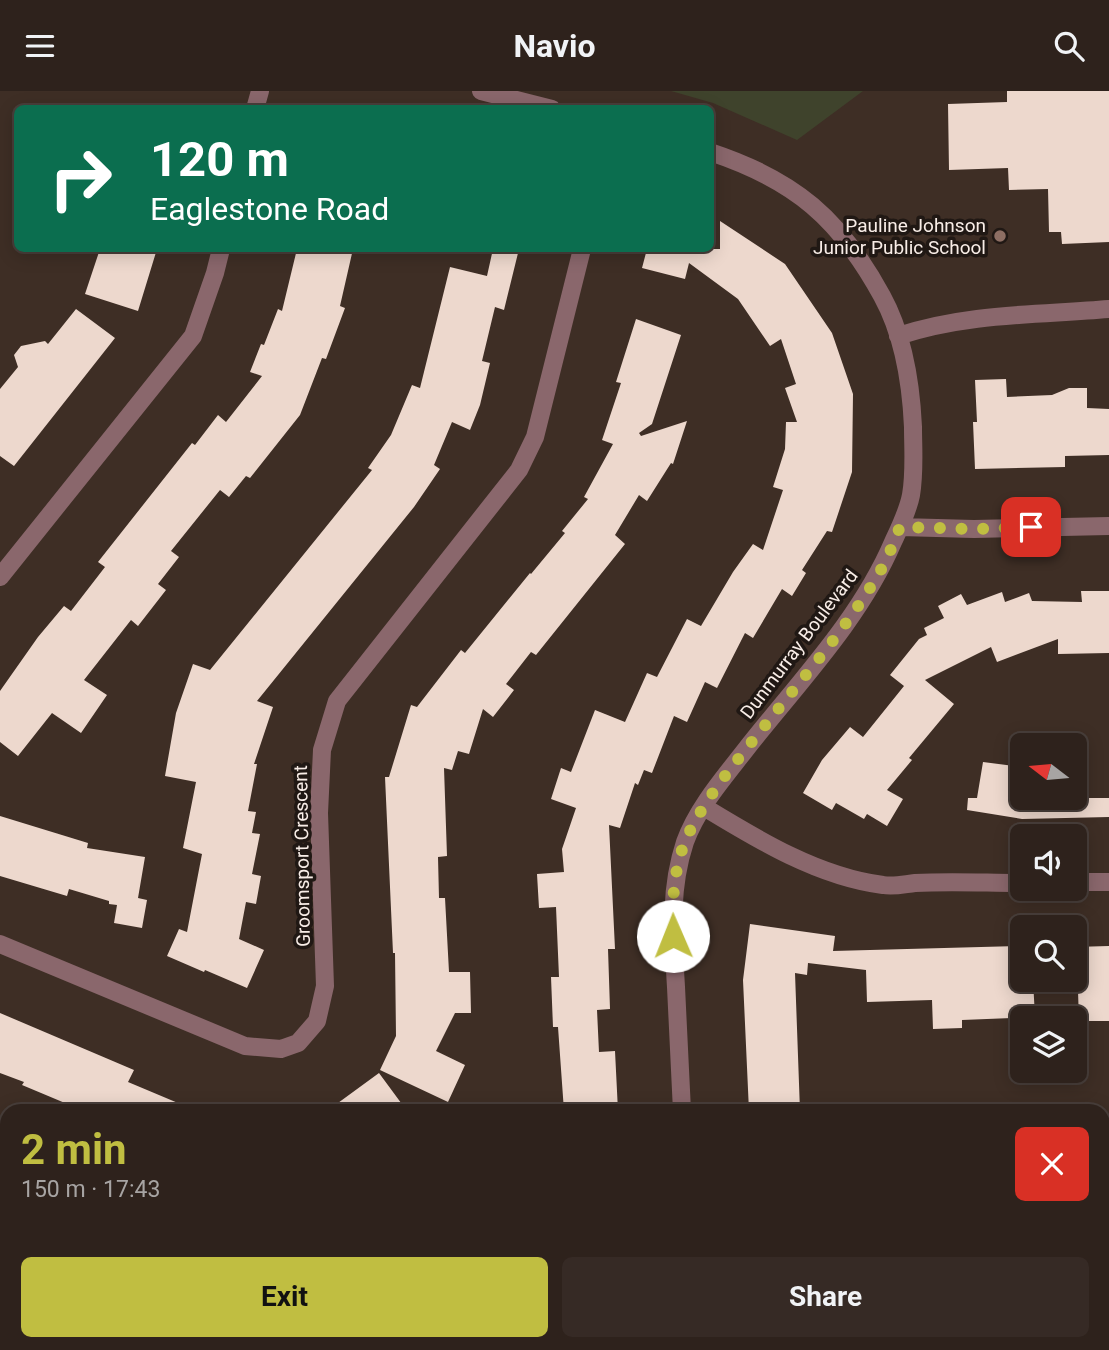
<!DOCTYPE html>
<meta charset="utf-8">
<style>
:root{--surface:#2e221c;--page:#362a25;--text:#f1f3f6;--muted:#a7a4a3;--line:#493f3b;--accent:#c0be41}
body{margin:0;font-family:Roboto,sans-serif;background:var(--page);color:var(--text);height:100vh;display:flex;flex-direction:column;font-size:26px;white-space:nowrap}
*{box-sizing:border-box;margin:0}
p{font-size:23px;color:var(--muted)}
.icon{flex:none;width:38px;height:38px;fill:none;stroke:currentColor;stroke-width:2;stroke-linecap:round;stroke-linejoin:round}
.map{position:relative;flex:1;overflow:hidden}
.panel{position:absolute;left:0px;top:1013px;width:1110px;height:247px;display:flex;flex-direction:column;background:var(--surface);border-radius:21px 21px 0 0;box-shadow:0 4px 18px #0003,0 0 0 2px var(--line)}
.panel>*{flex:none}
.banner{position:absolute;left:14px;top:14px;width:700px;height:147px;border-radius:10px;box-shadow:0 4px 18px #0003,0 0 0 2px var(--line);background:#0b6e4f;color:#fff;overflow:hidden}
.needle{width:46px;rotate:286deg}
.controls{position:absolute;left:1010px;top:642px;display:grid;gap:14px}
.controls a{display:grid;place-items:center;width:77px;height:77px;border-radius:10px;background:var(--surface);box-shadow:0 4px 18px #0003,0 0 0 2px var(--line);font-size:35px}
.pin{position:absolute;display:grid;place-items:center;width:60px;height:60px;color:#fff;margin:-30px;border-radius:14px;box-shadow:0 4px 10px #0006}
.me{position:absolute;width:77px;margin:-38px;rotate:359deg;stroke-linejoin:round;filter:drop-shadow(0 0 5px #0008)}
.turn{display:flex;align-items:center;gap:24px;height:147px;padding:0 21px;font-size:32px}
.turn .icon{width:91px;height:91px;stroke-width:2.5}
.turn b{display:block;font-size:49px;line-height:60px}
.round{display:grid;place-items:center;flex:none;width:74px;height:74px;border-radius:10px;background:var(--page)}
.overview{display:flex;align-items:center;justify-content:space-between;height:119px;padding:0 21px}
h1{font-size:42px;font-weight:700;line-height:52px;color:var(--accent)}
.button{display:flex;gap:14px;margin-top:auto;padding:14px 21px}
.button a{flex:1;height:80px;border-radius:10px;background:var(--accent);color:#111;font-size:28px;font-weight:700;line-height:80px;text-align:center}
.button a+a{background:var(--page);color:var(--text)}
header{display:flex;justify-content:space-between;align-items:center;height:91px;padding:0 21px;background:var(--surface);font-size:32px;font-weight:700}
.map>svg:first-child{display:block}
.green{fill:#3f432c}
.building{fill:#edd8cd}
.lines{fill:none;stroke-linecap:round;stroke-linejoin:round}
.minor{stroke:#8a676c;stroke-width:18}
.route{stroke:#c0be41;stroke-width:12;stroke-dasharray:0 21.6}
.education-dot{fill:#8d6e63;stroke:#201814;stroke-width:2.5}
.labels{text-anchor:middle;dominant-baseline:central;stroke-width:7;stroke-linejoin:round;paint-order:stroke}
.poi-label{font-size:19px;fill:#f8ede7;stroke:#201814;text-anchor:end}
.street-label{font-size:19px;fill:#f8ede7;stroke:#201814}
</style>
<header><svg class="icon" aria-label="menu" viewBox="0 0 24 24"><path d="M4 6h16M4 12h16M4 18h16"/></svg>Navio<svg class="icon" aria-label="search" viewBox="0 0 24 24"><circle cx="10" cy="10" r="6"/><path d="M15 15l6 6"/></svg></header>
<div class="map">
<svg width="1109" height="1259" viewBox="0 0 1109 1259">
<rect width="100%" height="100%" fill="#3e2e25"/>
<path class="green" d="M 671,0 L 863,0 L 797,49 L 713,12 Z"/>
<path class="building" d="M 1007,0 L 1109,0 L 1109,151 L 1062,153 L 1061,141 L 1049,141 L 1048,98 L 1009,99 L 1008,77 L 949,79 L 948,13 L 1007,11 Z
M 720,130 L 785,173 L 832,242 L 853,303 L 852,381 L 832,441 L 827,440 L 802,479 L 806,482 L 792,505 L 782,498 L 753,547 L 745,542 L 717,597 L 705,591 L 687,631 L 674,625 L 652,682 L 644,679 L 638,694 L 635,692 L 620,737 L 609,734 L 615,858 L 608,858 L 610,918 L 597,919 L 599,961 L 615,960 L 618,1020 L 564,1020 L 558,936 L 553,936 L 551,886 L 559,886 L 556,816 L 539,817 L 537,783 L 564,781 L 562,758 L 576,717 L 551,708 L 561,677 L 571,681 L 595,619 L 625,631 L 647,582 L 657,586 L 687,528 L 701,535 L 733,481 L 753,453 L 763,459 L 783,399 L 773,396 L 785,358 L 786,331 L 797,331 L 785,297 L 796,293 L 781,248 L 770,255 L 738,208 L 689,172 L 685,188 L 642,177 L 647,158 L 720,158 Z
M 100,158 L 157,158 L 138,220 L 85,203 Z
M 297,158 L 353,158 L 340,215 L 345,217 L 326,268 L 322,267 L 300,324 L 250,387 L 246,385 L 229,406 L 220,399 L 171,460 L 179,466 L 158,493 L 166,499 L 138,535 L 131,529 L 84,589 L 107,604 L 81,642 L 52,622 L 18,665 L 0,651 L 0,600 L 38,546 L 64,515 L 71,520 L 105,476 L 98,471 L 192,352 L 195,354 L 218,324 L 226,331 L 262,285 L 250,281 L 261,253 L 264,254 L 278,218 L 282,220 Z
M 493,158 L 519,158 L 504,219 L 495,216 L 482,270 L 490,272 L 480,314 L 470,339 L 452,331 L 434,374 L 440,378 L 414,416 L 257,610 L 273,616 L 254,673 L 257,673 L 248,720 L 256,721 L 252,742 L 260,743 L 252,783 L 261,785 L 256,813 L 246,811 L 239,848 L 264,859 L 247,897 L 205,879 L 204,881 L 167,865 L 179,838 L 187,841 L 202,763 L 183,757 L 196,691 L 165,685 L 176,622 L 193,573 L 210,579 L 372,379 L 368,377 L 391,344 L 412,294 L 420,297 L 450,176 L 487,185 Z
M 76,218 L 115,247 L 14,375 L 0,365 L 0,298 L 18,276 L 14,264 L 21,255 L 45,250 L 48,253 Z
M 636,228 L 681,244 L 652,333 L 639,342 L 641,345 L 687,330 L 673,373 L 671,372 L 647,410 L 639,404 L 615,444 L 625,453 L 536,564 L 531,561 L 506,593 L 514,599 L 493,626 L 483,618 L 469,663 L 458,660 L 452,679 L 444,677 L 447,765 L 438,766 L 439,807 L 445,807 L 449,881 L 470,881 L 471,922 L 455,922 L 436,960 L 465,974 L 448,1011 L 380,979 L 396,945 L 395,862 L 393,862 L 385,686 L 389,686 L 411,614 L 417,616 L 461,559 L 465,562 L 530,482 L 531,483 L 565,442 L 562,440 L 588,408 L 584,406 L 613,353 L 602,349 L 621,292 L 616,291 Z
M 1006,288 L 1007,306 L 1052,304 L 1069,297 L 1087,297 L 1087,317 L 1109,318 L 1109,364 L 1065,365 L 1065,376 L 975,378 L 973,331 L 977,331 L 975,289 Z
M 1081,500 L 1109,500 L 1109,562 L 1058,563 L 1058,548 L 997,571 L 991,556 L 925,589 L 954,613 L 909,667 L 912,669 L 887,699 L 903,708 L 887,735 L 867,723 L 864,728 L 836,712 L 832,719 L 803,702 L 822,669 L 850,636 L 863,646 L 904,595 L 890,584 L 919,548 L 927,544 L 924,537 L 944,527 L 938,515 L 961,503 L 967,514 L 1002,501 L 1005,511 L 1029,502 L 1032,510 L 1082,511 Z
M 983,671 L 1022,676 L 1022,707 L 1109,707 L 1109,726 L 1022,728 L 967,719 L 968,707 L 977,707 Z
M 0,725 L 88,752 L 87,757 L 145,766 L 138,807 L 147,809 L 142,837 L 114,832 L 117,814 L 109,813 L 109,810 L 69,798 L 67,805 L 0,785 Z
M 750,833 L 835,845 L 833,860 L 1022,855 L 1022,889 L 1033,889 L 1035,926 L 962,929 L 962,937 L 933,938 L 932,909 L 867,911 L 866,879 L 808,872 L 807,884 L 795,882 L 800,1020 L 749,1020 L 743,889 Z
M 1109,855 L 1109,930 L 1079,930 L 1078,900 L 1074,900 L 1074,856 Z
M 0,922 L 134,979 L 128,991 L 197,1020 L 84,1020 L 22,994 L 24,991 L 0,982 Z
M 379,982 L 407,1020 L 327,1020 Z"/>
<g class="lines">
<path class="minor" d="M 481,0 L 552,18
M 255,18 L 260,0
M 898,245 C 967,222 1038,224 1109,218
M 900,436 L 974,438 L 1109,435
M 0,486 L 193,245 L 215,182 L 221,158
M 704,716 C 758,749 819,786 883,794 C 894,796 905,793 915,792 C 951,790 987,792 1022,792
M 1074,791 L 1109,791
M 0,853 L 245,955 L 281,958 L 298,952 L 317,930 L 325,895 L 319,722 L 322,659 L 337,610 L 519,379 L 535,346 L 582,158
M 682,1020 C 680,979 678,938 676,896 C 673,846 669,799 685,751 C 698,715 727,683 750,653 C 801,589 861,526 893,451 C 900,436 908,420 911,404 C 915,381 913,358 913,336 C 911,292 904,245 882,205 C 840,128 795,89 710,61
M 1102,1144 L 1109,1144
M 892,1253 L 892,1259
M 513,1259 L 535,1253"/>
</g>
<g class="lines">
<path class="route" d="M 673,845 C 672,812 673,777 687,746 C 706,706 735,672 763,637 C 804,585 850,534 883,475 C 890,463 894,449 900,436 L 974,438 L 1031,436"/>
</g>
<circle class="education-dot" cx="1000" cy="145" r="7"/>
<g class="labels">
<g class="poi-label">
<text x="986" y="134">Pauline Johnson<tspan x="986" dy="22">Junior Public School</tspan></text>
</g>
<g class="street-label">
<text transform="translate(799 553) rotate(-53)">Dunmurray Boulevard</text>
<text transform="translate(302 765) rotate(-91)">Groomsport Crescent</text>
</g>
</g>
</svg>
<div class="controls">
<a><svg class="needle" viewBox="-14 -14 28 28"><path d="M0-13l5 13h-10z" fill="#e53935"/><path d="M0 13l5-13h-10z" fill="#a7a4a3"/></svg></a>
<a><svg class="icon" aria-label="sound" viewBox="0 0 24 24"><path d="M4 9h4l5-4v14l-5-4H4zM17 9q2 3 0 6"/></svg></a>
<a><svg class="icon" aria-label="search" viewBox="0 0 24 24"><circle cx="10" cy="10" r="6"/><path d="M15 15l6 6"/></svg></a>
<a><svg class="icon" aria-label="layers" viewBox="0 0 24 24"><path d="M12 4l9 5-9 5-9-5zM3 14l9 5 9-5"/></svg></a>
</div>
<div class="pin" style="left:1031px;top:436px;background:#d93025"><svg class="icon" aria-label="arrive" viewBox="0 0 24 24"><path d="M6 21V4h12l-3 4 3 4H6"/></svg></div>
<svg class="me" style="left:673px;top:845px" viewBox="-20 -20 40 40"><circle r="19" fill="#fff"/><path d="M0-13L10 11 0 6-10 11z" fill="#c0be41"/></svg>
<div class="banner">
<div class="turn"><svg class="icon" aria-label="right" viewBox="0 0 24 24"><path d="M7 20v-9h11M14 6l5 5-5 5"/></svg><div><b>120 m</b>Eaglestone Road</div></div>
</div>
<section class="panel">
<div class="overview"><div><h1>2 min</h1><p>150 m · 17:43</p></div><a class="round" style="background:#d93025;color:#fff"><svg class="icon" aria-label="close" viewBox="0 0 24 24"><path d="M6 6l12 12M18 6L6 18"/></svg></a></div>
<div class="button"><a>Exit</a><a>Share</a></div>
</section>
</div>
